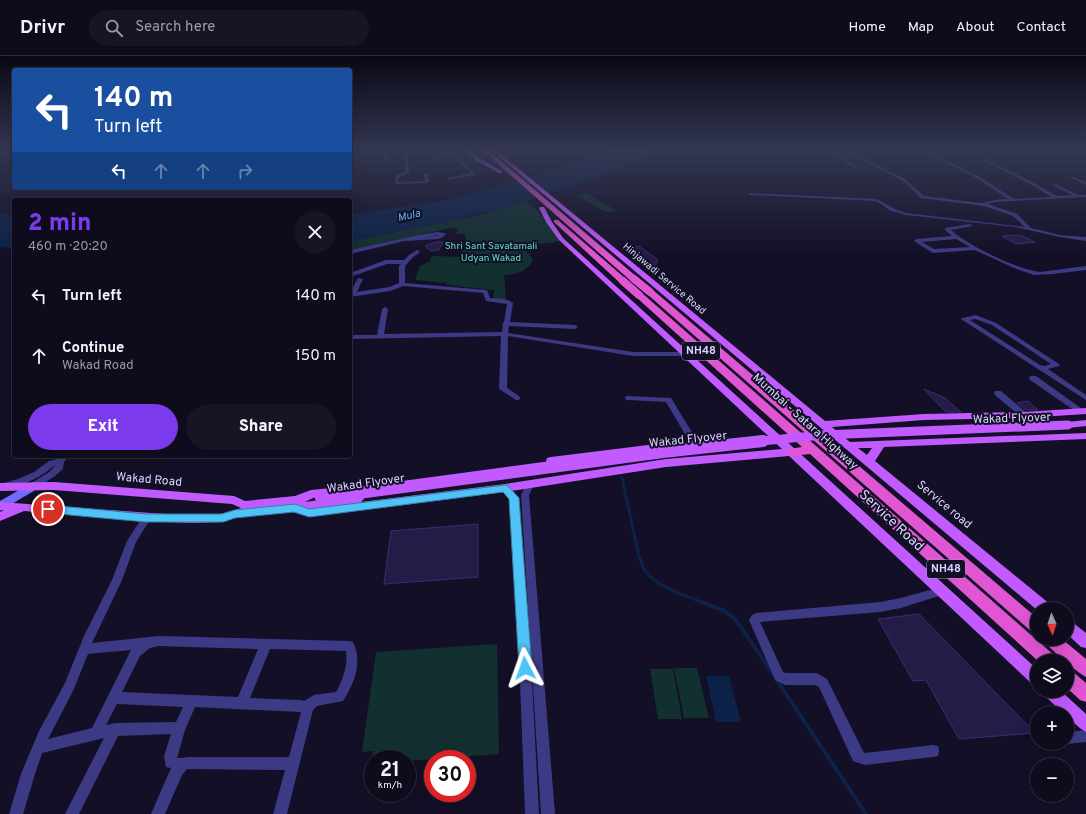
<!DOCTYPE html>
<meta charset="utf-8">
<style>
:root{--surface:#0e0b1c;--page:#171425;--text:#f1f3f6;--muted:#9b9ba3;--line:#2e2b3b;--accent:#7c3aed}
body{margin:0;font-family:Overpass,sans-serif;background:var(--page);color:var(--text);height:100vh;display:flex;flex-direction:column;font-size:15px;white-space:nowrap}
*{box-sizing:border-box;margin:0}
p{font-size:13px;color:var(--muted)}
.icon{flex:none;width:22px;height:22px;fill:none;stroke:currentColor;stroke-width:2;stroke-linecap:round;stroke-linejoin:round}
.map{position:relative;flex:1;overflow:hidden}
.sheet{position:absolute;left:12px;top:142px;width:340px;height:260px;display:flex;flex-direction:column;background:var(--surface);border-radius:4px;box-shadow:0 4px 16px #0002,0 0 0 1px var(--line)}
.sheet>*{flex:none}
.guide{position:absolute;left:12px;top:12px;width:340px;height:122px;border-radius:4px;box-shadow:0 4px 16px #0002,0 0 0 1px var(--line);background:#1a4fa0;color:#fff;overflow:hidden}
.needle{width:26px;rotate:177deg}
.controls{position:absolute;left:1030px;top:546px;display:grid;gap:8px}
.controls a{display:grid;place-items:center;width:44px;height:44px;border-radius:50%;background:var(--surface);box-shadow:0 4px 16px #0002,0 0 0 1px var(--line);font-size:20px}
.speed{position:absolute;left:364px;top:694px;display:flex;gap:8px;font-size:20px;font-weight:700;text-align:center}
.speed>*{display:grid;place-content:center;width:52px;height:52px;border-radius:50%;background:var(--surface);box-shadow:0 4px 16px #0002,0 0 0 1px var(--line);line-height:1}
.speed small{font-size:10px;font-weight:400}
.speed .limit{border:6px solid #d22;background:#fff;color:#111}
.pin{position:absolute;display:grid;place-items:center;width:34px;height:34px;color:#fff;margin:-17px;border:2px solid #fff;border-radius:50%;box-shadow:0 1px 4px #0007}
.me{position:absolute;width:44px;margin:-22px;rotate:356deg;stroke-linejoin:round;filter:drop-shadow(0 0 3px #0008)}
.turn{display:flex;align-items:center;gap:14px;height:84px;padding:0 16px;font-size:18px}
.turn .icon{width:52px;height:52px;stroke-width:2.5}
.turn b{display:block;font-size:28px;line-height:34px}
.lanes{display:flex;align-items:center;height:38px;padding:0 16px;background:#0003;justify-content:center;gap:20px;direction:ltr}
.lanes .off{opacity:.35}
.round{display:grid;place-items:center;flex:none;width:42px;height:42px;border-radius:21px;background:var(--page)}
.head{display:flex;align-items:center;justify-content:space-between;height:68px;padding:0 16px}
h1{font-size:24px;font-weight:800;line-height:30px;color:var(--accent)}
.button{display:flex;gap:8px;margin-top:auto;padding:8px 16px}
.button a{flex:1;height:46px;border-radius:24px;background:var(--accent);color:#fff;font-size:16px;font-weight:800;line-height:46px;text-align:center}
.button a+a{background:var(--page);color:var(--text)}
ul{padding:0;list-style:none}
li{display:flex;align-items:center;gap:12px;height:60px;padding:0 16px}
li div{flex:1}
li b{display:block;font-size:15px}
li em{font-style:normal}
header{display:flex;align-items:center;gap:24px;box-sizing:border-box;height:56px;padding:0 20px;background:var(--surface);border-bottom:1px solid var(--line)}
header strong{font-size:19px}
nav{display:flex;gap:22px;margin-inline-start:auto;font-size:14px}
.search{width:280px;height:36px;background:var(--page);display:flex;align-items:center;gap:10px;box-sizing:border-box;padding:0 14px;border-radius:22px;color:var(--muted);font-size:15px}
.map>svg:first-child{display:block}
.green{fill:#12302f}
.water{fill:#0c2248}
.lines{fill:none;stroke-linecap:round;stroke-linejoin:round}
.stream-far1{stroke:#0c2248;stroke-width:3}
.stream{stroke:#0c2248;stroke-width:4}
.building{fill:#241b47;stroke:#3b2d73}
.minor{fill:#3d3a85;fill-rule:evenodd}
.secondary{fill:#6f6bff;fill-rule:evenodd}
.primary{fill:#c25bff;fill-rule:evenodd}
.trunk{fill:#e055d1;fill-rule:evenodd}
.primary-bridge-far1{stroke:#c25bff;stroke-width:9}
.primary-bridge{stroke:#c25bff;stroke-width:12}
.trunk-bridge{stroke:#e055d1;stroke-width:8}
.route{fill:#4fc3f7;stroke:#337fa1}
.labels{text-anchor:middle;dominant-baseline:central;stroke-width:4;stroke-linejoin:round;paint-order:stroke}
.far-park-label{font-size:10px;fill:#5fe0c0;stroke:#130f26}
.far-street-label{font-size:10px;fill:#d9d4ff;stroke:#130f26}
.far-water-label{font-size:11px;font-style:italic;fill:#62b6ff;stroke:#130f26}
.shield{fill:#130f26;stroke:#9e99be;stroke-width:1}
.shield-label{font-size:11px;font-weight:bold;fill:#d9d4ff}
.street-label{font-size:12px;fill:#d9d4ff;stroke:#130f26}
.near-street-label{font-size:14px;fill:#d9d4ff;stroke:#130f26}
</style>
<header>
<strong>Drivr</strong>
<div class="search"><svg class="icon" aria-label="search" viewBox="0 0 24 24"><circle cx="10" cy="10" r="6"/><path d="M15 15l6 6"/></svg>Search here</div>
<nav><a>Home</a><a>Map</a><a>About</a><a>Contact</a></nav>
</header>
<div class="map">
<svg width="1086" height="758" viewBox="0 0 1086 758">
<rect width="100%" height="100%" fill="#130f26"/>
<path class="green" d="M 586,137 L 617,155 L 605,156 L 576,139 Z
M 526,145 L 536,153 L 561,185 L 520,191 L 529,197 L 533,205 C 526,215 517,219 504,219 L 506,244 L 493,244 L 494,234 L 446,229 L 447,227 L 415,224 L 420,210 L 429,206 L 432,200 L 460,201 L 466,184 L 465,178 L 455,177 L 459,173 L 451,172 L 350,194 L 350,185 L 483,158 Z
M 497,588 L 499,698 L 407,705 L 407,703 L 373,703 L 373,707 L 371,708 L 373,695 L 362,696 L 376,596 Z
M 674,612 L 697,612 L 709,662 L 684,662 Z
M 650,613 L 673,613 L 682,663 L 658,663 Z"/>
<path class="water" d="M 608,94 L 657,94 L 624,110 L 566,132 L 503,152 L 440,167 L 350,185 L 350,159 L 451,143 L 538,119 Z
M 0,157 L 14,159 L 14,192 L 0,191 Z
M 706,620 L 729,620 L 741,666 L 716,666 Z"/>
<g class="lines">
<path class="stream-far1" d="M 622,421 L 639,501 C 641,505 642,509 644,513 C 655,531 688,541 707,548"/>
<path class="stream" d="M 704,547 L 723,554 L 736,564 L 772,617
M 776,623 L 866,758"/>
</g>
<path class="building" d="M 1020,179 L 1035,186 L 1016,188 L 1002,180 Z
M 436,186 L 443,186 L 439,194 L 431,195 L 425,190 Z
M 639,190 L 658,204 L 654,211 L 630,192 Z
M 924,333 L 945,342 L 961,356 L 946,356 Z
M 1028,345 L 1038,354 L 1026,354 L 1017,347 Z
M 478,468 L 478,521 L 384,528 L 391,475 Z
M 919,558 L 1035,677 L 959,683 L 926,624 L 913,625 L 878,563 Z"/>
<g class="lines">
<path class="minor" d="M 384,94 L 388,94 L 387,103 L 385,104 L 383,103 Z
M 406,94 L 415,94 L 408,96 L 409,117 L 398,122 L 399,126 L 425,125 L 424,118 L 426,117 L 428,118 L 429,126 L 426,127 L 396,128 L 395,120 L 405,116 L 404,95 Z
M 446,94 L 450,94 L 475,117 L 475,119 L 448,124 L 448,122 L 471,117 L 453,100 L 434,102 L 432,101 L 450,98 Z
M 824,94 L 829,94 L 858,111 L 855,112 Z
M 842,94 L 847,94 L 905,123 L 924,140 L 981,147 L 995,144 L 1008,143 L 978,123 L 920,94 L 925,94 L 980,121 L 1014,143 L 1051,141 L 1032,129 L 984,105 L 984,103 L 986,103 L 1034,127 L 1057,140 L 1072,139 L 1054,130 L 1053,129 L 1055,128 L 1079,139 L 1086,139 L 1086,141 L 995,146 L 988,148 L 1017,158 L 1031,172 L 1060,179 L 1086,181 L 1086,185 L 1060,181 L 1015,171 L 906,159 L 891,155 L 876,145 L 750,139 L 748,138 L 750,137 L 877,143 L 895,153 L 906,157 L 1025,171 L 1013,160 L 984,150 L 921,142 L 903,125 Z
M 1072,120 L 1086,126 L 1086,129 L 1071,122 Z
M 970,168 L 972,169 L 972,170 L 951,174 C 967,189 1018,214 1040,216 L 1086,210 L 1086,214 L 1053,218 L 1034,219 L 1014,212 L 975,194 L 933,197 L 914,185 L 917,183 L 952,180 L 945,174 L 945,172 ZM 956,183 L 970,191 L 934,193 L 922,186 Z
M 437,176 L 444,177 L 446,178 L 443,181 L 438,183 L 404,185 L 350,198 L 350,194 L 414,180 ZM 437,179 L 439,179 L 421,182 Z
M 417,194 L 419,195 L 419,197 L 413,201 L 405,210 L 405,227 L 487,234 L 490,242 C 498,243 507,242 513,247 L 510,266 L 575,269 L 578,271 L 575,273 L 509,270 L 508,277 L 633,296 L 685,296 L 688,298 L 685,300 L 633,300 L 508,280 L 507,332 L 519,340 L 520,342 L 519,344 L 516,344 L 499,333 L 501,280 L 350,283 L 350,279 L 377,279 L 382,253 L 385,251 L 388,253 L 384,278 L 502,276 L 503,269 L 502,268 L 504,266 L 507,248 L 486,245 L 483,237 L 403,230 L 390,235 L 350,241 L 350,237 L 358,222 L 363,223 L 357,236 L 389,231 L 399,227 L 399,210 L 401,208 L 387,208 L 350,221 L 350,217 L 386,204 L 404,204 L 409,199 Z
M 976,259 L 996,267 L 1059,308 L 1060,309 L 1059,310 L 1048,313 L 1086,339 L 1086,344 L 961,263 L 962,262 ZM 975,263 L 992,269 L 1051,308 L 1045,310 L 1040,309 L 970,264 Z
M 1030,320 L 1036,320 L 1085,355 L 1081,357 L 1078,357 L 1030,324 L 1029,322 Z
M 995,335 L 1001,335 L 1027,357 L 1028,359 L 1027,361 L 1021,361 L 995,339 L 994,337 Z
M 626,340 L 671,342 L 699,388 L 698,390 L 692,390 L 666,346 L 629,344 L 626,344 L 625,342 Z
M 60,400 L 69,400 L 64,406 L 63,413 L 55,420 L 36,432 L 30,432 L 29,430 L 30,428 L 49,416 L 56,409 C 50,412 46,417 40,420 C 33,424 12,434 4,431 L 3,429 L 4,427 L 18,423 L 34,416 L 49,405 L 57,403 Z
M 530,426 L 533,427 L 534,429 L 529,439 L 555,758 L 541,758 L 521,439 L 527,427 Z
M 505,429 L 508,430 L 518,442 L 532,625 L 539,758 L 525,758 L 520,625 L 510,443 L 501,432 L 502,430 Z
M 146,458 L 149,460 L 151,462 L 136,486 L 122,524 L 92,587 L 159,580 L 349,585 L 353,586 C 363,606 354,628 343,645 L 317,650 L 313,654 L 287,758 L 273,758 L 285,714 L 187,713 L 182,719 L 165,758 L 151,758 L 171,712 L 166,711 L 164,700 L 171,678 L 118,680 L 79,758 L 65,758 L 104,682 L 42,697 L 35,718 L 23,758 L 9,758 L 21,718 L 39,675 L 65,627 L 84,580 L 112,524 L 127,485 L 143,460 ZM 159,590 L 258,593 L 238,641 L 122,636 L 140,600 L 150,592 ZM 270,593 L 346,595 C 348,609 343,624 336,636 L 314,639 L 304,645 L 301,644 L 250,642 ZM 131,594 L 92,672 L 48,683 L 73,635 L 88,598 ZM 117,648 L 183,651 L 176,666 L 115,667 L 106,669 ZM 195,651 L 301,656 L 289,701 L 187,701 L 182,702 L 177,702 L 185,674 Z
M 941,531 L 945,532 L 946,535 L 945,538 L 901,552 L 880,556 L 760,566 L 783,616 L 786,617 L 817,617 L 827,623 L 863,695 L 865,697 L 933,689 L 938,690 L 939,695 L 938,700 L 933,701 L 865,709 L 853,705 L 819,631 L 815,629 L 785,629 L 775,624 L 749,564 L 752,559 L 756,557 L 880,546 L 901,542 Z
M 1086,674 L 1086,686 L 1067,688 L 1064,687 L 1067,687 L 1067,676 Z"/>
<path class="secondary" d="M 33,426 L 37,427 L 38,430 L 37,433 L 0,455 L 0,445 Z"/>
<path class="primary" d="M 465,94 L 470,94 L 479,102 L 503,116 L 499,117 L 475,104 Z
M 491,94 L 496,94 L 825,365 L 924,358 L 1024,356 L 1086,352 L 1086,358 L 1024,362 L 924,364 L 832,371 L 850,386 L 1086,377 L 1086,383 L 884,391 L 875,405 L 1051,549 L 1053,553 L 1037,554 ZM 858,392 L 872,392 L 867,399 Z
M 540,151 L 544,151 L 552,166 L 563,182 L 1037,613 L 1037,630 L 1032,628 L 789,400 L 666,411 L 505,436 L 309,461 L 293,456 L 238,461 L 222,466 L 192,467 L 137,465 L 24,455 L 0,465 L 0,456 L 4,454 L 0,454 L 0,446 L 165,458 L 220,458 L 241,452 L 232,448 L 54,434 L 0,435 L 0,427 L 54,426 L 234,440 L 245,445 L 295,440 L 311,434 L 331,432 L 335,433 L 337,436 L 335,439 L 313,442 L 305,446 L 358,439 L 362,440 L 364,443 L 361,446 L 505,428 L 666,403 L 782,393 L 559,184 L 546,166 L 539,152 Z
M 1086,364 L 1086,370 L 1068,372 L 1063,369 L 1068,366 Z
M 656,388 L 661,391 L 660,393 L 551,409 L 547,408 L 546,405 L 547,402 L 551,401 Z
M 1067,564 L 1072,566 L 1086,577 L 1086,592 L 1081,591 L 1067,578 Z
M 1043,635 L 1061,635 L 1086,658 L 1086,676 L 1081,673 L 1067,661 L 1067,657 L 1063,657 L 1045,640 Z"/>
<path class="trunk" d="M 482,94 L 488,94 L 637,221 L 637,225 L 631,225 Z
M 554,164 L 558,164 L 626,223 L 626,227 L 620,227 L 554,166 Z
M 647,234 L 653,234 L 1037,562 L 1037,578 L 1032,576 L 647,238 Z
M 636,237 L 642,237 L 1055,600 L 1057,605 L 1038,605 L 810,398 L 792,400 L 788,399 L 786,396 L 788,393 L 802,391 L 636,241 Z
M 1043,583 L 1062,583 L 1086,603 L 1086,621 C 1078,617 1047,591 1043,583 Z
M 1067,613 L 1073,616 L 1086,627 L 1086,646 L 1080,644 L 1067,632 Z"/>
<path class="primary-bridge-far1" d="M 753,386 L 823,379 L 1068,369"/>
<path class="primary-bridge" d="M 321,442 L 663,396 L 763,385"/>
<path class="trunk-bridge" d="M 634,223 L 650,236
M 623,225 L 639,239"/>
</g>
<linearGradient id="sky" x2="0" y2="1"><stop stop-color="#0a0815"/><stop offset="0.47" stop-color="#333752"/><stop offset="1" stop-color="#333752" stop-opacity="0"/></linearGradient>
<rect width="1086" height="200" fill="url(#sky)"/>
<path class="route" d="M 505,429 L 508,430 L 519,442 L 532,612 L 530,616 L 525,618 L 521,616 L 519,612 L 509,443 L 503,436 L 309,461 L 294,456 L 235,462 L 223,466 L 146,466 L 48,457 L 44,456 L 43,453 L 44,450 L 48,449 L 146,458 L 222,458 L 235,454 L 295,448 L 309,453 Z"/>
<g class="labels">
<g class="far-park-label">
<text x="491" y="190">Shri Sant Savatamali<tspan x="491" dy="12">Udyan Wakad</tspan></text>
</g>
<g class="far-street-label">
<text transform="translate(664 223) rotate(40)">Hinjawadi Service Road</text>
</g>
<g class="far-water-label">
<text transform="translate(409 160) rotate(-13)">Mula</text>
</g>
<g class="shield">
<rect x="682" y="286" width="38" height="18" rx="3"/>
<rect x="927" y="504" width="38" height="18" rx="3"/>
</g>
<g class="shield-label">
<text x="701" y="295">NH48</text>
<text x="946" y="513">NH48</text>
</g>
<g class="street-label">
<text transform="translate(1012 363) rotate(-2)">Wakad Flyover</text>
<text transform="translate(805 366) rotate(42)">Mumbai - Satara Highway</text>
<text transform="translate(688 384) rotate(-6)">Wakad Flyover</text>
<text transform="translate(149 424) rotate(5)">Wakad Road</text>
<text transform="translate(366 428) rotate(-8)">Wakad Flyover</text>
<text transform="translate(944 449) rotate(40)">Service road</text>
</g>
<g class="near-street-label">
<text transform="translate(891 465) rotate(43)">Service Road</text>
</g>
</g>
</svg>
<div class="controls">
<a><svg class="needle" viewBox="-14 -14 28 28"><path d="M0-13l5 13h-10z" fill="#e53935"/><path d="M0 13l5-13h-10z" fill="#9b9ba3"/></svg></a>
<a><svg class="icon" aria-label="layers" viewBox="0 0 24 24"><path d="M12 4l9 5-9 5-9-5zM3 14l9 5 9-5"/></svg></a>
<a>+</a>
<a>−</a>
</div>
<div class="speed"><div>21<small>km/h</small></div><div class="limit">30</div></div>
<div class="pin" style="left:48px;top:453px;background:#d93025"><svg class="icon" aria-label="arrive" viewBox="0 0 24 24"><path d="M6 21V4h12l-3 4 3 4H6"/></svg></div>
<svg class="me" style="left:525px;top:612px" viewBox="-20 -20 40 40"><path d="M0-17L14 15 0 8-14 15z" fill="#4fc3f7" stroke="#fff" stroke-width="4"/></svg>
<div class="guide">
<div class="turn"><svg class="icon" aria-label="left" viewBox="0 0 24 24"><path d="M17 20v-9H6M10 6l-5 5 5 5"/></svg><div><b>140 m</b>Turn left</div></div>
<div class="lanes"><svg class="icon" aria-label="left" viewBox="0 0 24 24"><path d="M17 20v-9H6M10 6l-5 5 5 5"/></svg><svg class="icon off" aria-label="ahead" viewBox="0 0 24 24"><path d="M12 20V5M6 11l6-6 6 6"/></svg><svg class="icon off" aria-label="ahead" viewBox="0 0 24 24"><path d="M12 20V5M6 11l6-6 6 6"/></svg><svg class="icon off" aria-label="right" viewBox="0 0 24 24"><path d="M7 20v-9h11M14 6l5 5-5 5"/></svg></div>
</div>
<section class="sheet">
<div class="head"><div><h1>2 min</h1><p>460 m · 20:20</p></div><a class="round"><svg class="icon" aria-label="close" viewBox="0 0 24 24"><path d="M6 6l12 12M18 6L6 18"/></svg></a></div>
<ul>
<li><svg class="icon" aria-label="left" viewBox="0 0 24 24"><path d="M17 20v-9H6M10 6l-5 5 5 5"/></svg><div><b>Turn left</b></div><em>140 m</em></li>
<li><svg class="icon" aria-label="ahead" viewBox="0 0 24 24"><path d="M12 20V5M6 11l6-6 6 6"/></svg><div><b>Continue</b><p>Wakad Road</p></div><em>150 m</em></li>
</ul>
<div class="button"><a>Exit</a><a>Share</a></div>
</section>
</div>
